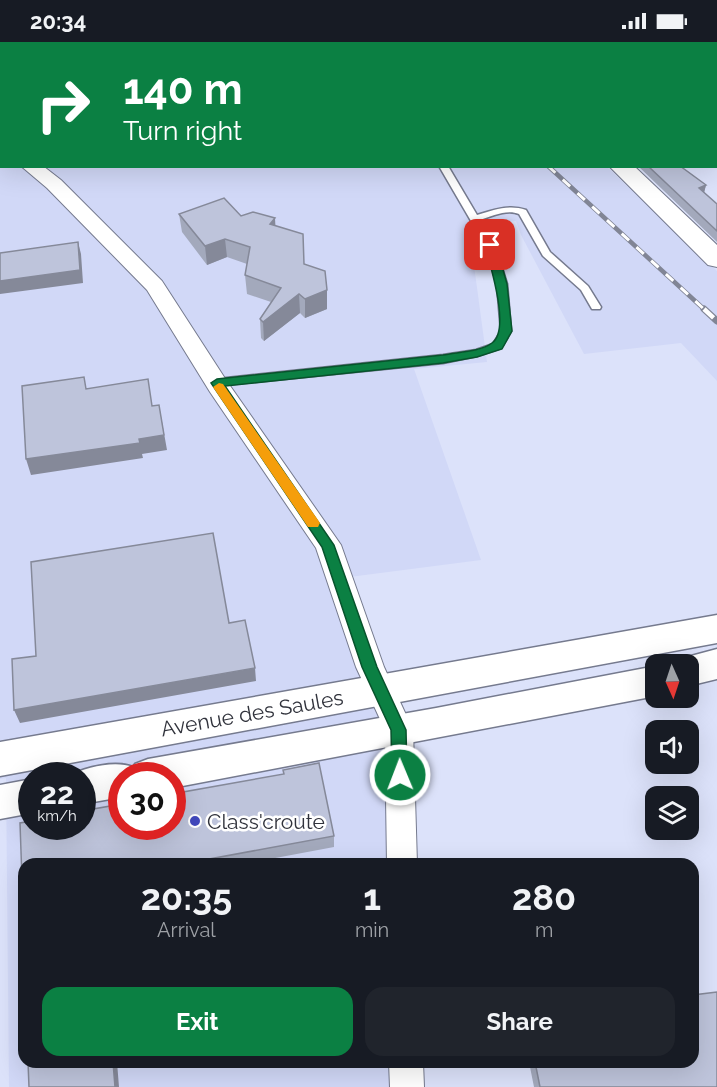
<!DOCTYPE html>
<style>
:root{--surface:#171b24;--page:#20242c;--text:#f1f3f6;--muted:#9ea1a6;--accent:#0b8043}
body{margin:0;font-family:Raleway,sans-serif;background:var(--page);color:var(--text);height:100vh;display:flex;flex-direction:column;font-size:22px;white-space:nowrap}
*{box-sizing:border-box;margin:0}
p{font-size:20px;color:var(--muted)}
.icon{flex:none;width:33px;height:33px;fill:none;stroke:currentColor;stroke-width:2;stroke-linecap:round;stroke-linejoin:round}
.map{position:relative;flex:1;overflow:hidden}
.sheet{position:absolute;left:18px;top:816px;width:681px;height:210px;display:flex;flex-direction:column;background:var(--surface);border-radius:18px;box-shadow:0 6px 24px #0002}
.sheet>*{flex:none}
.hud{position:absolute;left:0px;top:0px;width:717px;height:126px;box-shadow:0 6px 24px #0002;background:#0b8043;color:#fff;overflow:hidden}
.needle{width:39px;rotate:177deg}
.fabs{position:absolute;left:645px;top:612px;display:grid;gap:12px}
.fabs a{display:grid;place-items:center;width:54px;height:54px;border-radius:12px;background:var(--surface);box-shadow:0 6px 24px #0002;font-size:30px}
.speed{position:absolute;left:18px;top:720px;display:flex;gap:12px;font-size:30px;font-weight:700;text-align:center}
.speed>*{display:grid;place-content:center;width:78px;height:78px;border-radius:50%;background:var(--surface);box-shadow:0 6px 24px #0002;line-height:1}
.speed small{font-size:15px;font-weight:400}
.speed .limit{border:9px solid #d22;background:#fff;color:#111}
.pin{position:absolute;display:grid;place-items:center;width:51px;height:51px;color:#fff;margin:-26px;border-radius:12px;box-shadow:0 3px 9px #0006}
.me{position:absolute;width:66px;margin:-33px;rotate:359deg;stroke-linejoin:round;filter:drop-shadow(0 0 4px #0008)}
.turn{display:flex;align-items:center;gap:21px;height:126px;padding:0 24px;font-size:27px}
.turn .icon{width:78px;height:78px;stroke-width:2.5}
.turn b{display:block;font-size:42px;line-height:51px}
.eta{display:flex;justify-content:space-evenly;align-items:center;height:102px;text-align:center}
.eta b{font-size:36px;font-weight:700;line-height:42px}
.cta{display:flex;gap:12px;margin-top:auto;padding:12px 24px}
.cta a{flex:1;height:69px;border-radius:18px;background:var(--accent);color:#fff;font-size:24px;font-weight:700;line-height:69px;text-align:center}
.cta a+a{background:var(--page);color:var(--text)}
.status{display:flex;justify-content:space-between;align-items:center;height:42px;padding:0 30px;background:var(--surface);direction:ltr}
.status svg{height:16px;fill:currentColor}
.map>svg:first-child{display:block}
.built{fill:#d1d8f7;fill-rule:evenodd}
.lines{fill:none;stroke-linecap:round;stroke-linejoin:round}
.service-casing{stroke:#757a8e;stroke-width:3}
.minor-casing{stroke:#757a8e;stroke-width:2}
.tertiary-casing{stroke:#757a8e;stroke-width:2}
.secondary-casing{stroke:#757a8e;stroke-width:3}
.service{fill:#fff;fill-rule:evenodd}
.minor{fill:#fff;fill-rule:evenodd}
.tertiary{fill:#fff;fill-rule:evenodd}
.secondary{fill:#fff;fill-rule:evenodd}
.rail-far1-casing{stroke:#818595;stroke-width:4.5}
.rail-casing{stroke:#818595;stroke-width:7}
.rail-far1{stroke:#fff;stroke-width:3;stroke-dasharray:10;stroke-linecap:butt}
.rail{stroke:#fff;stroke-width:4.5;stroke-dasharray:13;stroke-linecap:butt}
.wall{fill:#a3a9bc}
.shaded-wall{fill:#858999}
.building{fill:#bec4db;stroke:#858999;stroke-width:1.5}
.route{fill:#0b8043;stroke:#07532c;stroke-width:1.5}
.slow{fill:#f59e0b}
.poi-dot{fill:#4148bd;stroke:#fff;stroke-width:2}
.labels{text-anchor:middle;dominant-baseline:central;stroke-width:5;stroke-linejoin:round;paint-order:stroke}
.street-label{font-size:21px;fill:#31333c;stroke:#fff}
.poi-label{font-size:21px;fill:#31333c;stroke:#fff;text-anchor:start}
</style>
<div class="status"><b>20:34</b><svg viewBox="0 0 49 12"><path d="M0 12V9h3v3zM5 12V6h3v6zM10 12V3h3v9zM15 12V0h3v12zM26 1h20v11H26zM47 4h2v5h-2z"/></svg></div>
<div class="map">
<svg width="717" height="1045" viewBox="0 0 717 1045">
<rect width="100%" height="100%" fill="#dce2fa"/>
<path class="built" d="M 0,0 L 453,0 L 455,1 L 2,2 L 2,124 L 607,125 L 717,229 L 717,339 L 681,301 L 584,312 L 521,193 L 516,179 L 499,180 L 499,184 L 469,186 L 487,320 L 414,327 L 481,518 L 334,537 L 384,673 L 402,822 L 24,822 L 24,1020 L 419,1020 L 421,1045 L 9,1045 L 6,736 L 0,737 ZM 32,734 L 82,734 L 82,784 L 32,784 ZM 122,734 L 172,734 L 172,784 L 122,784 Z"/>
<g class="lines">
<g class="service-casing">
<path id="service" d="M 439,124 L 448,124 L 477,173 C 494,168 509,162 526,168 L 550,210 L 588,244 L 601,265 L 600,267 L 592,267 L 581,248 L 543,214 L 519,172 C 507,167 492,174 480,178 L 495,203 L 507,242 L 511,289 L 501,306 L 477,314 L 443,321 L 213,344 L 212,341 L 213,338 L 217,337 L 443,313 L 476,308 L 493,302 L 501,289 L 497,242 L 485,203 Z"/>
</g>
<g class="minor-casing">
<path id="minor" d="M 586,0 L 602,0 L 603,2 L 586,2 Z
M 716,34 L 717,34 L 717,44 L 716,44 Z
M 0,101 L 2,102 L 2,113 L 0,113 Z
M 21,124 L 43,124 L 61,138 L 162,239 L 226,338 L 341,503 L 384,625 L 413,688 L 417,822 L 387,822 L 385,688 L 356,625 L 316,506 L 210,350 L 147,248 L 47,146 Z
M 389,1020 L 423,1020 L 424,1045 L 390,1045 Z"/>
</g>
<g class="tertiary-casing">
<path id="tertiary" d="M 453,0 L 474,0 L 475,2 L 454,2 Z
M 609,124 L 634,124 L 717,203 L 717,225 L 708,223 Z"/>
</g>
<g class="secondary-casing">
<path id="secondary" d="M 717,573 L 717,601 L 0,734 L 0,700 Z
M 717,607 L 717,637 L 688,644 L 688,622 L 674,622 L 676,618 Z
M 656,624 L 656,654 L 172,746 L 172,734 L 122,734 L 122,755 L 82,762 L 82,734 L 68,734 C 86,725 115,718 133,725 L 135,722 L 148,717 L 436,666 Z
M 32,737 L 32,771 L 0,777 L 0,743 Z"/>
</g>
<use href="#service" class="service"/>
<use href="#minor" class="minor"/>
<use href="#tertiary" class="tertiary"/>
<use href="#secondary" class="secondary"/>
<g class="rail-far1-casing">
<path id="rail-far1" d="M 384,0 L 387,2
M 396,0 L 398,2
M 548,124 L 706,269"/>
</g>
<g class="rail-casing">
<path id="rail" d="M 704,267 L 717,279"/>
</g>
<use href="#rail-far1" class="rail-far1"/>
<use href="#rail" class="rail"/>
</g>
<path class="wall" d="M 51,0 L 195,0 L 197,2 L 53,2 Z
M 607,0 L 707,0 L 708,2 L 608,2 Z
M 638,124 L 680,124 L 706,143 L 704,150 L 717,162 L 717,200 Z
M 179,172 L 241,174 L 275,176 L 275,184 L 304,222 L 327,248 L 327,267 L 305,276 L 300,271 L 264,299 L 261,296 L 260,277 L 271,260 L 247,252 L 245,233 L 247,222 L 227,215 L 207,223 L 182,190 Z
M 20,781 L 334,794 L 334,805 L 243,822 L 24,822 Z
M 529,1020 L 693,1020 L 717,1045 L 534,1045 Z"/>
<path class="shaded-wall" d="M 502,0 L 529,0 L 523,2 L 502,2 Z
M 706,143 L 704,151 L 699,146 Z
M 275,176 L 276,195 L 270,182 Z
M 225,197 L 227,215 L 207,223 L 205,204 Z
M 78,200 L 81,212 L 83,241 L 0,252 L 0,239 Z
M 327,248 L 327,267 L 305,276 L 305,257 Z
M 299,252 L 300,271 L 264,299 L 263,280 Z
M 159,363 L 167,408 L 142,412 L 143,416 L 31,433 L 26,417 L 139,397 Z
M 255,626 L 256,639 L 20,681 L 14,668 Z
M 113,1020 L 117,1020 L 119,1045 L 115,1045 Z"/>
<path class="building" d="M 62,0 L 195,0 L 197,2 L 64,2 Z
M 615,0 L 707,0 L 708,2 L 616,2 Z
M 716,9 L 717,11 L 717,24 L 716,28 Z
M 648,124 L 680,124 L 706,143 L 699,146 L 717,162 L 717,189 Z
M 224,156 L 241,174 L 253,170 L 275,176 L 270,182 L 303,192 L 304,222 L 325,229 L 327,248 L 305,257 L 299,252 L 263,280 L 260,277 L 281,246 L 245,233 L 250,205 L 225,197 L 205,204 L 179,172 Z
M 78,200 L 80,228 L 0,239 L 0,211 Z
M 84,335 L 86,347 L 148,337 L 152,364 L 159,363 L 164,393 L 139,397 L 140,401 L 26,417 L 22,344 Z
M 213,491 L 229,581 L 245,578 L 255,626 L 14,668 L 12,617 L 36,614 L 31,520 Z
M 319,721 L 334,794 L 182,822 L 24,822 L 24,895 L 20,781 L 32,779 L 32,784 L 82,784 L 82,769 L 122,762 L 122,784 L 172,784 L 172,752 L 284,732 L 283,728 Z
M 717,950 L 717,1045 L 540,1045 L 535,1020 L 693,1020 L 693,953 Z
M 28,1020 L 113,1020 L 115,1045 L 29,1045 Z"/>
<path class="route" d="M 490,200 L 496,203 L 507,242 L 512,289 L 502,307 L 477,315 L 443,321 L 225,344 L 334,503 L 377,625 L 406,688 L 407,733 L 405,738 L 400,740 L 394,738 L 392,733 L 391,688 L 362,625 L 322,505 L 211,341 L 217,337 L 443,313 C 457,310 480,310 492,301 C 511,288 490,223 485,203 Z"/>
<path class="slow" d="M 219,341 L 223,342 L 318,478 L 320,481 L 318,485 L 308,485 L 215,348 L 213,345 Z"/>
<circle class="poi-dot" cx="195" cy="779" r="6"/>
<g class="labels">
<g class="street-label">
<text transform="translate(252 671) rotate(-10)">Avenue des Saules</text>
</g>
<g class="poi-label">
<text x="207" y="779">Class'croute</text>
</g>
</g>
</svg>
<div class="fabs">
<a><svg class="needle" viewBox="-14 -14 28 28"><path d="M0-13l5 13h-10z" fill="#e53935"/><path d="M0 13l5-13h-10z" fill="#9ea1a6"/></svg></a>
<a><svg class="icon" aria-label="sound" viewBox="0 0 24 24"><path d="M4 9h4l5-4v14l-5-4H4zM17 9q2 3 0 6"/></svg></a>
<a><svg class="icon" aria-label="layers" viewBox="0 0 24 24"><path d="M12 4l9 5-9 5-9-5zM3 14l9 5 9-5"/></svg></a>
</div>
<div class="speed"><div>22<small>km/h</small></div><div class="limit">30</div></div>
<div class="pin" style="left:490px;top:203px;background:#d93025"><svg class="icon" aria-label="arrive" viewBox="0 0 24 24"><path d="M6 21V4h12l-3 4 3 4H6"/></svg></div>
<svg class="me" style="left:400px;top:733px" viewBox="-20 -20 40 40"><circle r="17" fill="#0b8043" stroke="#fff" stroke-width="3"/><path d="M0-11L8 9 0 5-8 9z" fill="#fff"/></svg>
<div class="hud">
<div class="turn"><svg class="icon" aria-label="right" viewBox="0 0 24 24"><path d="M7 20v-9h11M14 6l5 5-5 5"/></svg><div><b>140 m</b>Turn right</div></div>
</div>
<section class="sheet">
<div class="eta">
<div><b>20:35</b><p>Arrival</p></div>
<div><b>1</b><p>min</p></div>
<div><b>280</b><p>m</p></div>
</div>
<div class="cta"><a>Exit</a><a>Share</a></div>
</section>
</div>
